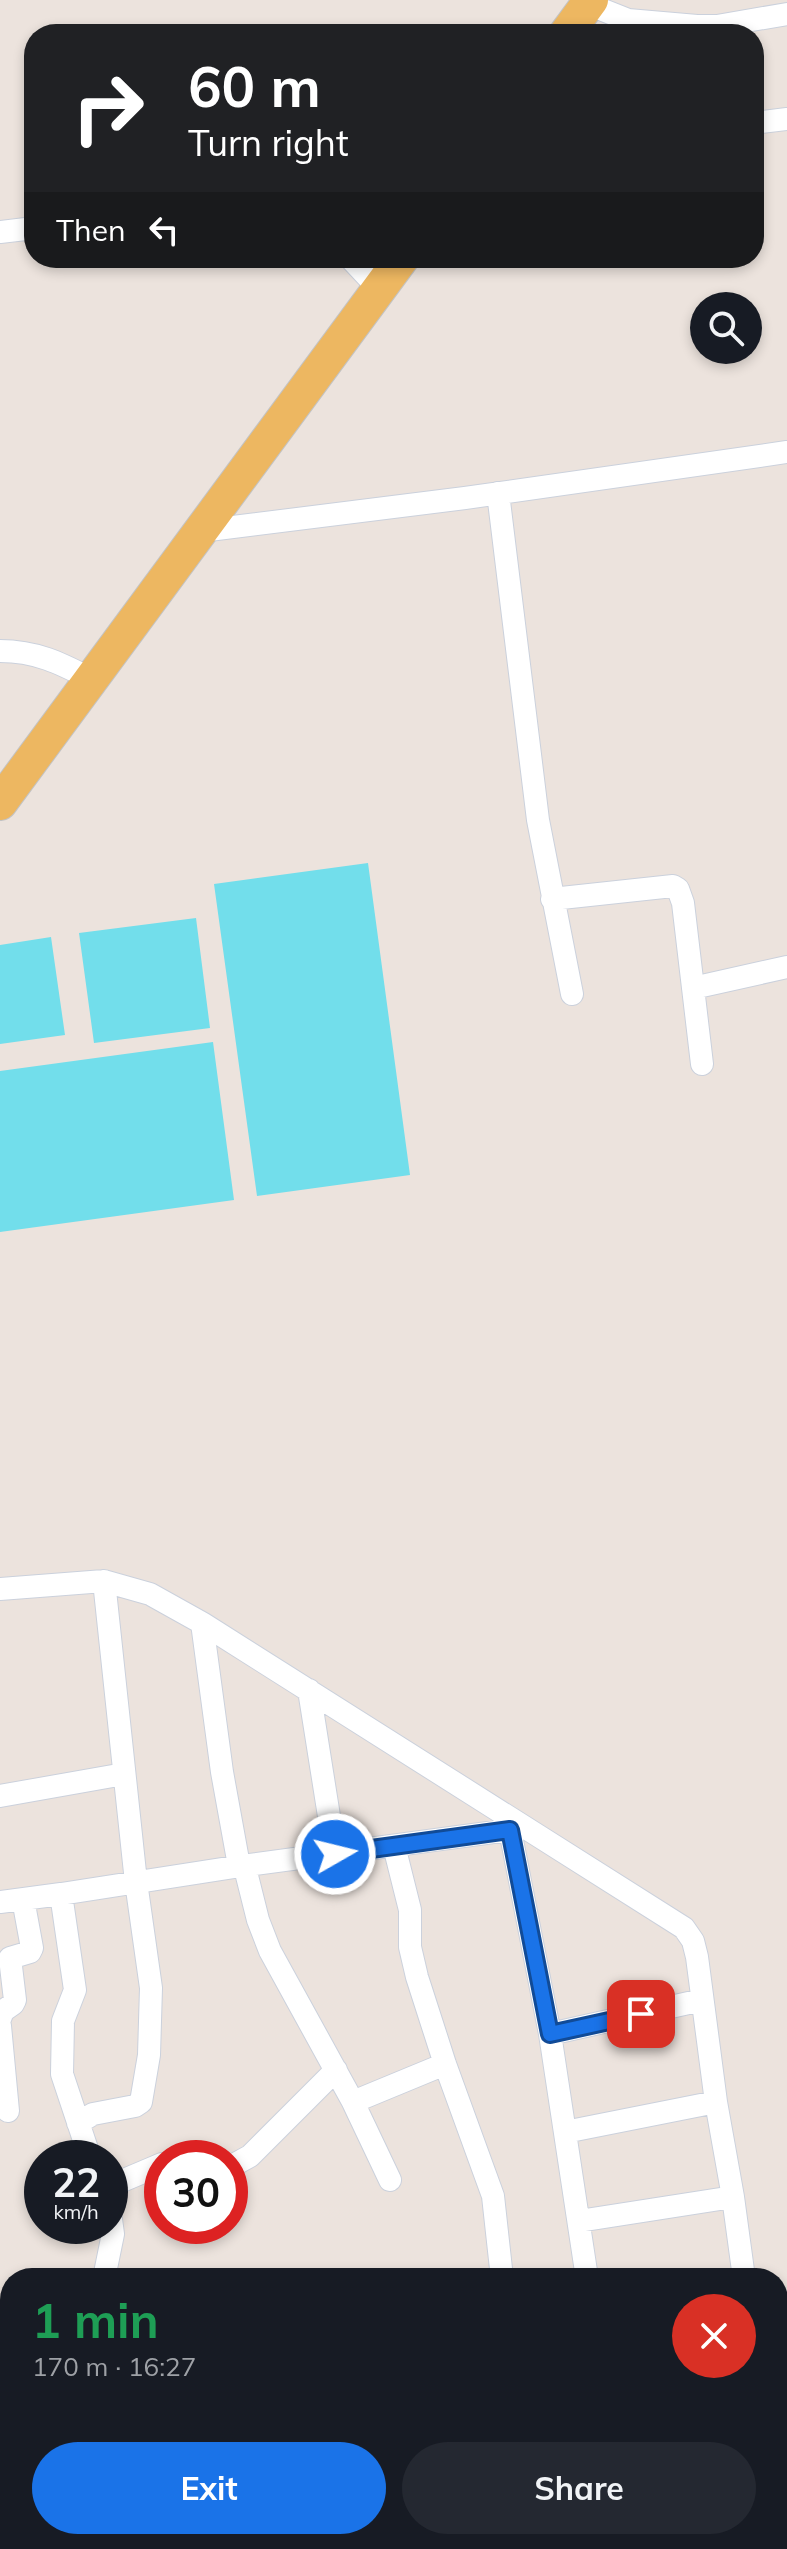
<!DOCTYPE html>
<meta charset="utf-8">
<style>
:root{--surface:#171b24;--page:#242831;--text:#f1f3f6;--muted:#9ea1a6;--accent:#1a73e8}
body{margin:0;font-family:Mulish,sans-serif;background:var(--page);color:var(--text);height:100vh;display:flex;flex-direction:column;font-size:30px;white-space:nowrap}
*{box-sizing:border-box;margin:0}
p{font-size:26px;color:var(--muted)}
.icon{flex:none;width:44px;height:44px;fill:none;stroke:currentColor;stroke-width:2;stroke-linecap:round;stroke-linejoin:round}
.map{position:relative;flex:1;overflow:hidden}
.sheet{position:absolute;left:0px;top:2268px;width:788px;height:282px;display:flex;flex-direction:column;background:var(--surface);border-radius:32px 32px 0 0;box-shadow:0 4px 12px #0003}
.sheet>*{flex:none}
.hud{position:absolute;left:24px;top:24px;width:740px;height:244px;border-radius:32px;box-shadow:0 4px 12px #0003;background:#202124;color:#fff;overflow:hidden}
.fabs{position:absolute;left:690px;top:292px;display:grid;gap:16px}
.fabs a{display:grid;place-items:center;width:72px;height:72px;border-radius:50%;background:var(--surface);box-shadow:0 4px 12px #0003;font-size:40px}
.speed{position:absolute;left:24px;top:2140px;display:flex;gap:16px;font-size:40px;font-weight:700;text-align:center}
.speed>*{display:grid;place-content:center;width:104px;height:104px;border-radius:50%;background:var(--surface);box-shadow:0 4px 12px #0003;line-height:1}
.speed small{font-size:20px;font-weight:400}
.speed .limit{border:12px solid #d22;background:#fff;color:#111}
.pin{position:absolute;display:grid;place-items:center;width:68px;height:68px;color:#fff;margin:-34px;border-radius:16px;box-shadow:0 4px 12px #0006}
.me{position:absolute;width:88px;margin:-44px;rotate:82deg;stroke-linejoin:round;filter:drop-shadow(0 0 6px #0008)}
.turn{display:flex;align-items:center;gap:28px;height:168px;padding:0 32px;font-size:36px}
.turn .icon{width:104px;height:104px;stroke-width:2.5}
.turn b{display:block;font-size:56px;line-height:68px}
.then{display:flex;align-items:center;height:76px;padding:0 32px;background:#0003;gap:16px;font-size:30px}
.round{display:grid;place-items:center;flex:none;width:84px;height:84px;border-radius:42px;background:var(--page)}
.overview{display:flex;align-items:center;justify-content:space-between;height:136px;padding:0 32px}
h1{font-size:48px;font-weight:700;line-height:60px;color:#1e9e55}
.action{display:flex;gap:16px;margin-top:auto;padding:16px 32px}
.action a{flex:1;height:92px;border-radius:48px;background:var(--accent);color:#fff;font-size:32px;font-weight:700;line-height:92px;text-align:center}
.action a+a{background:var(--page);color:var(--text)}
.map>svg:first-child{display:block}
.water{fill:#72deeb}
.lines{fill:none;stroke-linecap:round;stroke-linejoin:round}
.street-casing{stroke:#cbd1dc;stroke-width:24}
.primary-casing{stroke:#c3c3c3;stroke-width:36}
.street{stroke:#fff;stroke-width:22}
.primary{stroke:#edb761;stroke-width:34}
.route-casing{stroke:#114b97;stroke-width:20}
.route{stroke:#1a73e8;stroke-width:14}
</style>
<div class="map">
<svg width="787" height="2549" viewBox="0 0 787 2549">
<rect width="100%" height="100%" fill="#ece3dd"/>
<path class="water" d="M 368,863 L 410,1175 L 257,1196 L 214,884 Z
M 196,918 L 210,1028 L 94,1043 L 79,933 Z
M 51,937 L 65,1035 L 0,1044 L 0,945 Z
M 213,1042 L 234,1200 L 0,1232 L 0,1071 Z"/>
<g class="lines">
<g class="street-casing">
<path id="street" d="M 588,4 L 628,20 L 697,26 L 717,26 L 787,14
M 754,123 L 787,119
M 0,232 L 34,228
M 350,258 L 379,289
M 498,493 L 538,820 L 572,994
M 201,531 L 465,498 L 787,452
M 0,651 C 36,651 60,663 91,679
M 552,899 L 673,886 L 678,889 L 683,903 L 702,1064
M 693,988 L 787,967
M 0,1589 L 104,1581 L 150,1594 L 202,1623 L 684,1928 L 693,1941 L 697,1957 L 716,2102 L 733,2197 L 744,2278
M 202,1623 L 222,1772 L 238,1860 L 246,1872 L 258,1920 L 270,1951 L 353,2102 L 390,2180
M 309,1690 L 335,1854
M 0,1796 L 124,1774
M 510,1818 L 510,1830 L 550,2034 L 587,2278
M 394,1846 L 410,1910 L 410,1947 L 417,1977 L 445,2064 L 493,2196 L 502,2278
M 61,1894 L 241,1866 L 510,1830
M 0,1902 L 61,1894 L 75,1990 L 63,2021 L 62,2074 L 90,2158
M 0,2019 L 3,2011 L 13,2004 L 15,2000 L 10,1958 L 30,1952 L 32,1948 L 23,1899
M 0,2026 L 8,2111
M 550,2034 L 702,2000
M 353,2102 L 445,2064
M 78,2123 L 93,2114 L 135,2106 L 141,2102 L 149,2055 L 151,1988 L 136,1882 L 104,1581
M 565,2132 L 716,2102
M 230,2167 L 250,2156 L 336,2070
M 110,2186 L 162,2164
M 579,2221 L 733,2197
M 104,2278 L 113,2234 L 110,2212
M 0,2317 L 10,2316
M 10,2420 L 3,2438 L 10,2487
M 78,2540 L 79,2549
M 171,2540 L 174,2549
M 243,2540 L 243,2549
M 485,2540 L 509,2549
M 623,2540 L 623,2549
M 777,2540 L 778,2549
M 13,2549 L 15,2540"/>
</g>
<g class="primary-casing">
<path id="primary" d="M 566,34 L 591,0
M 0,803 L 402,258"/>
</g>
<use href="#street" class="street"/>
<use href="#primary" class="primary"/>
</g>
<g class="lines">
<g class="route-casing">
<path id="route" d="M 335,1854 L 510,1830 L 550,2034 L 641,2014"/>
</g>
<use href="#route" class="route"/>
</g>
</svg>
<div class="fabs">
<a><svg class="icon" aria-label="search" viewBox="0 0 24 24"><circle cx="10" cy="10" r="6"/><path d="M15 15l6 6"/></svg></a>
</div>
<div class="speed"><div>22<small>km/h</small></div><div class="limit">30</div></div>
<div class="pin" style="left:641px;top:2014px;background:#d93025"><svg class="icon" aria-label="arrive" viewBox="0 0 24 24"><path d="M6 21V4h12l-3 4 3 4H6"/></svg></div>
<svg class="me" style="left:335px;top:1854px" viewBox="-20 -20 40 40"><circle r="17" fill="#1a73e8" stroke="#fff" stroke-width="3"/><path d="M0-11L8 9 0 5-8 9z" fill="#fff"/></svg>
<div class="hud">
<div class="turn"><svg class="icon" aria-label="right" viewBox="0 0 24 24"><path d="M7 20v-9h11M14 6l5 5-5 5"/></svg><div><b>60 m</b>Turn right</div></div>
<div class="then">Then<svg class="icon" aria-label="left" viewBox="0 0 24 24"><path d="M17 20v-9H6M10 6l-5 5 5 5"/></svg></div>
</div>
<section class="sheet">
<div class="overview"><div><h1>1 min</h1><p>170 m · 16:27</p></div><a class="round" style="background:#d93025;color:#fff"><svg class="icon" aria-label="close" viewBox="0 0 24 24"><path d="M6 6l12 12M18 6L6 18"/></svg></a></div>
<div class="action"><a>Exit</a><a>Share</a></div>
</section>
</div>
